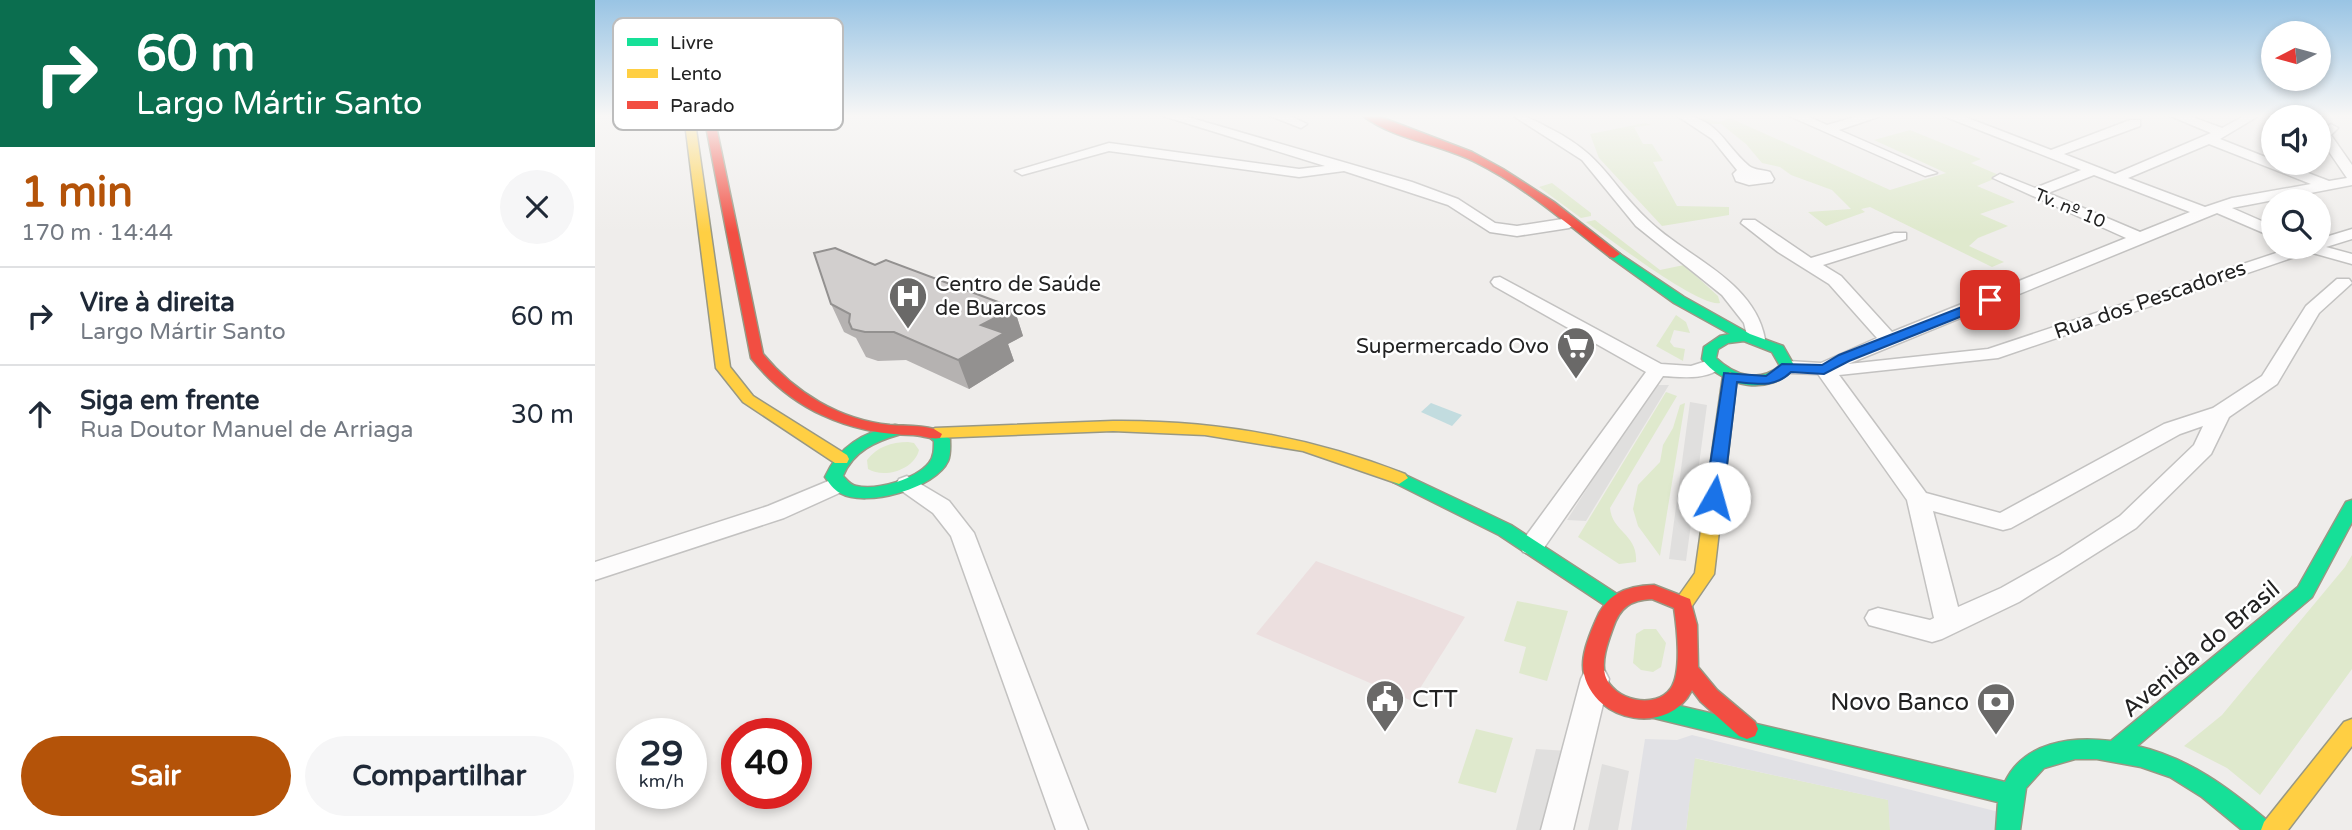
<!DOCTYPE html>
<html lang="pt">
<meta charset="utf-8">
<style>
:root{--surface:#fff;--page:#f6f6f7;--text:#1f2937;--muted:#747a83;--line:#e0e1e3;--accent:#b45309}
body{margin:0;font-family:"Varela Round",sans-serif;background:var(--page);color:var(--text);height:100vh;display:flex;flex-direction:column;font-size:26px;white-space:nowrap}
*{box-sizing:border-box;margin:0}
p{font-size:23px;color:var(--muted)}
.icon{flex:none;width:38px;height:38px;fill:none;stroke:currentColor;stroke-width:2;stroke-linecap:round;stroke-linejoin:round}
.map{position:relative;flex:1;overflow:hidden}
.panel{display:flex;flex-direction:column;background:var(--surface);width:595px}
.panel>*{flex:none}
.hud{background:#0b6e4f;color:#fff;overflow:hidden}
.needle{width:46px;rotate:264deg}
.tools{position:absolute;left:1666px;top:21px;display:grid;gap:14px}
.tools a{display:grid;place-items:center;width:70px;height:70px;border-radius:50%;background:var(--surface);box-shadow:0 4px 10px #0003;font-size:35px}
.speed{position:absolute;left:21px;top:718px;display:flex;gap:14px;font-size:35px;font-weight:700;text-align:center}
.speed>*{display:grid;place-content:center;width:91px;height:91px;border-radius:50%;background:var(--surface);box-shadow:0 4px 10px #0003;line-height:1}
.speed small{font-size:18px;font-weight:400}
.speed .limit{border:10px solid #d22;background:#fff;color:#111}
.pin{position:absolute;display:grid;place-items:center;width:60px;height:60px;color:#fff;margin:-30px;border-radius:14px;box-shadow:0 4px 10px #0006}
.me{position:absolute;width:77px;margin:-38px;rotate:7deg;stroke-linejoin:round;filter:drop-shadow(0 0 5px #0008)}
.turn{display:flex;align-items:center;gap:24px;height:147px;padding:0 21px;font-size:32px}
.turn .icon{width:91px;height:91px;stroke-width:2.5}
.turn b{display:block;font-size:49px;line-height:60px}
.round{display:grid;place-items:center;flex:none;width:74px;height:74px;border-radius:37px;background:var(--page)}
.overview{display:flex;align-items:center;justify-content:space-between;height:119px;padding:0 21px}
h1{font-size:42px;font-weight:800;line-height:52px;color:var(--accent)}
.cta{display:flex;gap:14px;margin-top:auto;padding:14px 21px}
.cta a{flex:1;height:80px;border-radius:42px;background:var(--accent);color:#fff;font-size:28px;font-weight:800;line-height:80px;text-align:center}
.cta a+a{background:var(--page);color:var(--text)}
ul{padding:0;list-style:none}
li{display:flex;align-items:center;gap:21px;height:98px;padding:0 21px;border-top:2px solid var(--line)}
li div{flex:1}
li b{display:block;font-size:26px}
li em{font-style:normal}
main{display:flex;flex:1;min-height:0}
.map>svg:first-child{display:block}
.commercial{fill:#ecdfdf}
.grass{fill:#dfe9cd}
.parking{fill:#e0dfde}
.plaza{fill:#e1e1e5}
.water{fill:#c2dcdf}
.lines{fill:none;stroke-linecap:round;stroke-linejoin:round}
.street-casing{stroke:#c3c2c1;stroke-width:3}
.fast-casing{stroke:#989884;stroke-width:3}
.slow-casing{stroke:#989884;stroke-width:3}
.jam-casing{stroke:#989884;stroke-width:3}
.street{fill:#fdfcfc;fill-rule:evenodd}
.fast{fill:#16e098;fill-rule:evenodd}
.slow{fill:#ffcf43;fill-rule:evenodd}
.jam{fill:#f24e42;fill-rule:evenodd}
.wall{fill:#b5b2b1}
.shaded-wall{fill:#939190}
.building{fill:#d2cfce;stroke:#939190;stroke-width:2}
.route{fill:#1a73e8;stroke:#114b97;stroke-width:2}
.labels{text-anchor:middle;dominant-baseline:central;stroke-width:5;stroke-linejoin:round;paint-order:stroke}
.far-street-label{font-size:18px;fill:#222;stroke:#fff}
.poi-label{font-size:21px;fill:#222;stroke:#fff;text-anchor:start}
.street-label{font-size:21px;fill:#222;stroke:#fff}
.near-street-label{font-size:24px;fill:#222;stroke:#fff}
.near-poi-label{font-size:24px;fill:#222;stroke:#fff;text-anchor:start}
.key{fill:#fff;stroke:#bdbdbd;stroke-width:2}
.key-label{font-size:19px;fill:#222}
</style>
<main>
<section class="panel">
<div class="hud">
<div class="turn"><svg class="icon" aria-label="right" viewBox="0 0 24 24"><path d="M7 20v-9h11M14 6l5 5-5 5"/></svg><div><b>60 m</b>Largo Mártir Santo</div></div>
</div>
<div class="overview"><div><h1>1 min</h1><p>170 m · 14:44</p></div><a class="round"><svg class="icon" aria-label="close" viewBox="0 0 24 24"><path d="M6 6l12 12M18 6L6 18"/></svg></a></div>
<ul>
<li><svg class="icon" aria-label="right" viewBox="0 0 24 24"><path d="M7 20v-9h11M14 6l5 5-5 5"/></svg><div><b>Vire à direita</b><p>Largo Mártir Santo</p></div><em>60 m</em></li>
<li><svg class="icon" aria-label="ahead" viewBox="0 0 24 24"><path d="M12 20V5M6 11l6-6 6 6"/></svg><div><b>Siga em frente</b><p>Rua Doutor Manuel de Arriaga</p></div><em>30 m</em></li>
</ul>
<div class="cta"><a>Sair</a><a>Compartilhar</a></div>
</section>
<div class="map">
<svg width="1757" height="830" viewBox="0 0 1757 830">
<rect width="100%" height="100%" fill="#efedeb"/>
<path class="commercial" d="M 721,561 L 870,617 L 817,701 L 661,634 Z"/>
<path class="grass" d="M 1098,115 L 1124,122 L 1135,118 L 1295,190 L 1351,173 L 1279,140 L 1315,130 L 1386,159 L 1376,163 L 1406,176 L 1382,186 L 1420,202 L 1385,214 L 1413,226 L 1383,238 L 1374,246 L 1409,262 L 1397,267 L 1275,207 L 1266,209 L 1270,212 L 1231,226 L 1213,212 L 1256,209 L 1237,190 L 1196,175 L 1185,167 L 1167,163 L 1151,144 L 1126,124 L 1114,124 Z
M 1050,123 L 1057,125 L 1039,127 L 1048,144 L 1057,144 L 1068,161 L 1058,162 L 1082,206 L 1134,207 L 1134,215 L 1067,226 L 1004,158 L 995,134 Z
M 957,183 L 996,213 L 996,216 L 986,218 L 944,187 Z
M 1000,220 L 1065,270 L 1089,265 L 1123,296 L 1125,303 C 1105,308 1012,237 991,222 Z
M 1081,315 L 1091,322 L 1095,333 L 1079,330 L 1075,342 L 1079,347 L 1090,349 L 1088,361 L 1061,346 Z
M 1071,392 L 1082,396 L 1015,508 C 1017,532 1043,534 1041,562 L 1024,564 L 983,537 Z
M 1090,403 L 1065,556 L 1043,526 L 1038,509 L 1043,485 L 1065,462 L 1068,445 L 1078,428 L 1085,405 Z
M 313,442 L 319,443 L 324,450 C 319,470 289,479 273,469 L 272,460 C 282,447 296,442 313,442 Z
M 1757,555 L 1757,669 L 1665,795 L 1632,768 L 1589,746 L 1627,715 L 1750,567 Z
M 922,601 L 973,611 L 952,681 L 924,673 L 931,647 L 909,641 Z
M 1049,629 L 1061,629 L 1071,643 L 1066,667 L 1058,672 L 1046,670 L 1038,663 L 1041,634 Z
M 881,729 L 918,738 L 901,793 L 863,783 Z
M 1099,758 L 1294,800 L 1295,830 L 1091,830 Z"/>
<path class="parking" d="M 1058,385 L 1074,385 L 991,521 L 972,520 Z
M 1095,402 L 1112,405 L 1091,561 L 1074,559 Z
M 941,749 L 973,751 L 954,830 L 921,830 Z
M 1007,764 L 1034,771 L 1023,830 L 993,830 Z"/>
<path class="plaza" d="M 1097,735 L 1412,814 L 1413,830 L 1295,830 L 1293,800 L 1100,758 L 1091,830 L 1036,830 L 1050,739 L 1082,740 Z"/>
<path class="water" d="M 836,403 L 867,415 L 857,426 L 826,412 Z"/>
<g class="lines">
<g class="street-casing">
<path id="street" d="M 565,115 L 586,115 L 817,182 L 863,199 L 900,223 L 922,226 L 974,218 L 982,223 L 974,228 L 922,236 L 895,232 L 853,205 L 749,171 L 704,177 L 514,151 L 427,175 L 420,171 L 514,143 L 704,169 L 730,166 Z
M 673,115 L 693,115 L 712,124 L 706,128 Z
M 917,115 C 933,115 942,122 956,129 C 1009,156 1014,183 1053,220 C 1092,258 1159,280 1170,339 L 1168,343 L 1154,343 L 1149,323 L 1127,295 L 1041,226 L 987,160 Z
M 1081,115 C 1122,115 1128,144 1154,166 C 1159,170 1169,170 1175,172 L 1179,179 L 1177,182 L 1154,185 L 1141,181 L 1138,174 L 1142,170 L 1117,139 Z
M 1192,115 L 1210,115 L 1232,125 L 1267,115 L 1289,115 L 1244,130 L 1342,173 L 1330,176 Z
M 1346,115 L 1365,115 L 1456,150 L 1535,120 L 1545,120 L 1545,126 L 1469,154 L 1520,174 L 1616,133 L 1573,115 L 1592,115 L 1627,128 L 1651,115 L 1665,115 L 1625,139 L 1678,160 L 1678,163 L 1687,163 L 1734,181 L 1752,178 L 1724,137 L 1724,132 L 1736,124 L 1743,128 L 1736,135 L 1757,165 L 1757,185 L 1637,208 L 1678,226 L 1678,237 L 1622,213 L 1253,364 L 1393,349 L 1699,247 L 1724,247 L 1724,239 L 1757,229 L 1757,239 L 1731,247 L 1757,254 L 1757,264 L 1714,252 L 1403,358 L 1244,375 L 1331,493 L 1405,513 L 1569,424 L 1618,408 L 1667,376 L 1711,306 L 1742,279 L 1754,279 L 1757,283 L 1724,313 L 1682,384 L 1634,417 L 1616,454 L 1541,528 L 1424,602 L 1347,639 L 1337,642 L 1274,625 L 1270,618 L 1274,611 L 1283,608 L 1335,620 L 1339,618 L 1312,500 L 1223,374 L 1193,373 L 1183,367 L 1193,361 L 1226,363 L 1282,338 L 1234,284 L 1183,252 L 1146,223 L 1148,220 L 1160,220 L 1216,258 L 1299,233 L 1311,233 L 1311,239 L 1228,265 L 1246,276 L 1297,332 L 1531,238 L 1398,178 L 1405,174 L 1440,188 L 1486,170 ZM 1614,144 L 1716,184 L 1637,198 L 1610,207 L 1533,178 ZM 1499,175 L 1595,212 L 1545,232 L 1453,193 ZM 1608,426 L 1599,445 L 1525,516 L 1465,555 L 1406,588 L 1363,607 L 1338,511 L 1408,530 L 1416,528 L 1585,434 Z
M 905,277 L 1066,364 L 1096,366 L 1118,359 L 1128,365 C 1115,381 1086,377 1068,376 L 946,552 L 937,555 L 928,552 L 925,546 L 928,540 L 1051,372 L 899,286 L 896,282 L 899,278 Z
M 312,476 L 354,501 L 379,533 L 493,830 L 461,830 L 356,536 L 338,513 L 304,489 L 301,484 L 304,479 Z
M 243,477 L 251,480 L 254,485 L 251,490 L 189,518 L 0,580 L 0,562 L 173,506 Z
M 1000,667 L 1010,671 L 1014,679 L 978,830 L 946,830 L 986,679 L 990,671 Z"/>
</g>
<g class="fast-casing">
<path id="fast" d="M 1019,250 L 1089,297 L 1155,334 L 1188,346 L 1200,367 C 1175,397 1129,387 1107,359 L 1109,347 L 1125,336 L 1135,334 L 1079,303 L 1015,257 L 1015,251 ZM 1149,341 L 1177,352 L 1185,366 C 1164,383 1140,376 1121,358 L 1123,349 L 1133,343 Z
M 300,425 L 306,426 L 308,430 L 306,434 C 281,441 258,451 248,476 C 252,480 255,485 261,486 C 282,491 321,479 334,463 C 339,457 339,449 339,441 L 331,434 L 339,429 L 355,439 C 355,446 356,454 353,461 C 341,488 271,508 245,493 C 239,490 234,483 230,477 C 244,446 268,433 300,425 Z
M 804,472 L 916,525 L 1025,596 L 1028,601 L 1025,606 L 1018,608 L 1011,606 L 904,535 L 798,482 L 795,478 Z
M 1757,500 L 1757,522 L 1717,597 L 1542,746 C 1594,758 1634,788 1674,822 L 1677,830 L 1647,830 L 1607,797 L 1575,777 L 1546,767 L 1502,759 L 1480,759 L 1449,768 L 1431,788 L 1425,830 L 1401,830 L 1403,802 L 1059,718 L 1051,716 L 1048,709 L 1051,702 L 1059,700 L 1410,782 C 1429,742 1476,736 1516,741 L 1703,587 L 1751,502 Z"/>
</g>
<g class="slow-casing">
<path id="slow" d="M 89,115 L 99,115 L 135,367 L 158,396 L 252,455 L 254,459 L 252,463 L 240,463 L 148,402 L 121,368 Z
M 1135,372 L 1142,376 L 1119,574 L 1095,609 L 1088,612 L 1081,609 L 1078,604 L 1100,573 L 1128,376 Z
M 518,421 C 619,420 716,437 810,474 L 813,478 L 804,484 L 708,451 L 610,435 L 518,431 L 340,438 L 332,433 L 340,428 Z
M 1757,719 L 1757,746 L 1693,830 L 1666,830 L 1669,822 L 1749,722 Z"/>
</g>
<g class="jam-casing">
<path id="jam" d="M 112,115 L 122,115 L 120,121 L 168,354 C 200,393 245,420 295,425 C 311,426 325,425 339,429 L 347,434 L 345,438 C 336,440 327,435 318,435 C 253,434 196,409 156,358 L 110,121 Z
M 767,115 L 780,115 L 877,152 L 908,169 L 959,202 L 1025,254 L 1019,258 L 1015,257 C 972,224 930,187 882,163 C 846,144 799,140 767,115 Z
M 1059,585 L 1095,599 L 1102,625 L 1103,667 L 1122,690 L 1160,722 L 1163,729 L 1160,736 L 1152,739 L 1144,736 L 1106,702 L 1097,690 C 1074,736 1000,723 989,674 C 985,658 994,636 1000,622 C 1011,594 1030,586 1059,585 ZM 1057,599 L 1079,608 C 1082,628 1087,672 1076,688 C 1061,710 1018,701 1010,675 C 1006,660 1013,642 1018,628 C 1025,607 1036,600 1057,599 Z"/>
</g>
<use href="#street" class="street"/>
<use href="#fast" class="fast"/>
<use href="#slow" class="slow"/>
<use href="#jam" class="jam"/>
</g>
<path class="wall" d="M 236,304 L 419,308 L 428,336 L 413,344 L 419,361 L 374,389 L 311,360 L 283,361 L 271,357 L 261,338 L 249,332 Z"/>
<path class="shaded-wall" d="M 419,308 L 428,336 L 413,344 L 419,361 L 374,389 L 363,360 L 386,325 Z"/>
<path class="building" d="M 240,248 L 280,265 L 291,260 L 419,308 L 386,325 L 409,333 L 363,360 L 299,332 L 270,332 L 257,329 L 254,322 L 255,314 L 236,304 L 219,253 Z"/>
<linearGradient id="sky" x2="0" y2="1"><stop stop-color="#99c4e4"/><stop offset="0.5" stop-color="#f8f7f6"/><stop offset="1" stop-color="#f8f7f6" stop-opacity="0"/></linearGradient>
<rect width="1757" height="232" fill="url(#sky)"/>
<path class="route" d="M 1395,296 L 1400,297 L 1400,303 L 1254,361 L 1229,374 L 1196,372 C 1180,388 1163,384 1142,382 L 1128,498 L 1119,504 L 1113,502 L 1110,498 L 1129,373 L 1171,376 L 1187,364 L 1227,365 L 1244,355 Z"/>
<defs>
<g id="hospital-pin" transform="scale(2.0125)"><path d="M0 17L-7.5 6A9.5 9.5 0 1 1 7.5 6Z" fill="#6a6968" stroke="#fff"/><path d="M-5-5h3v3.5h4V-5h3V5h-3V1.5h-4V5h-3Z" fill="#fff"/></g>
<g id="supermarket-pin" transform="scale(2.0125)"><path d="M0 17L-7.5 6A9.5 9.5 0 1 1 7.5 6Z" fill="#6a6968" stroke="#fff"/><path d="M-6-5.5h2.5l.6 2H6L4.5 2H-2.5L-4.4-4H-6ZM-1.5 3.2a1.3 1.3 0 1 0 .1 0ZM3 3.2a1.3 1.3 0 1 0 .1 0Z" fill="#fff"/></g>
<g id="civic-pin" transform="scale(2.0125)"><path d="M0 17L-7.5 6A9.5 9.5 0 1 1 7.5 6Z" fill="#6a6968" stroke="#fff"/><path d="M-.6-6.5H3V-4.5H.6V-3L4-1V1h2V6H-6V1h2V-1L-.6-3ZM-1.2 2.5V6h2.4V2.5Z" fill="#fff"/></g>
<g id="bank-pin" transform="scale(2.0125)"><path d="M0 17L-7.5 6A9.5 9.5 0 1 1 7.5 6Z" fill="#6a6968" stroke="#fff"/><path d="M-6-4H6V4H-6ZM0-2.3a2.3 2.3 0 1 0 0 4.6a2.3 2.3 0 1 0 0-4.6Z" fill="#fff"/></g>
</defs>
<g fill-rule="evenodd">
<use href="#hospital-pin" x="313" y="296"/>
<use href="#supermarket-pin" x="981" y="346"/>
<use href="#civic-pin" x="790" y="699"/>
<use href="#bank-pin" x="1401" y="702"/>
</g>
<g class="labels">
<g class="far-street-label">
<text transform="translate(1475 208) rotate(23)">Tv. nº 10</text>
</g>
<g class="poi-label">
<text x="340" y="284">Centro de Saúde<tspan x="340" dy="24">de Buarcos</tspan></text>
<text x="954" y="346" text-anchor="end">Supermercado Ovo</text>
</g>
<g class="street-label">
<text transform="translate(1555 300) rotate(-19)">Rua dos Pescadores</text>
</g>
<g class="near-street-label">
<text transform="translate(1606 649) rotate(-40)">Avenida do Brasil</text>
</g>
<g class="near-poi-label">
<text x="817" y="699">CTT</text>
<text x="1374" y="702" text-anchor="end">Novo Banco</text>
</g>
</g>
<rect x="18" y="18" width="230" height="112" rx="10" class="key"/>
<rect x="32" y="38" width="31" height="8" fill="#16e098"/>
<rect x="32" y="69" width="31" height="9" fill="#ffcf43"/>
<rect x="32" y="101" width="31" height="8" fill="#f24e42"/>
<g class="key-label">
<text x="75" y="49">Livre</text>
<text x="75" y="80">Lento</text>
<text x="75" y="112">Parado</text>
</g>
</svg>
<div class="tools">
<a><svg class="needle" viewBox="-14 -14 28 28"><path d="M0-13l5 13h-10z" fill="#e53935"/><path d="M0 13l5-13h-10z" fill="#747a83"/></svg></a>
<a><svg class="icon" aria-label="sound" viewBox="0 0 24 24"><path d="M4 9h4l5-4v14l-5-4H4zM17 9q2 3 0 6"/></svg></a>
<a><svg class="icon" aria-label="search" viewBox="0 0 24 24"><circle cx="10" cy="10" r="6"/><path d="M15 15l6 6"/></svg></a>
</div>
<div class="speed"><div>29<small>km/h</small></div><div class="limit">40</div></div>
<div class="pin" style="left:1395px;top:300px;background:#d93025"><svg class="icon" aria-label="arrive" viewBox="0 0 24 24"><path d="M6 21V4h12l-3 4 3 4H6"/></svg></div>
<svg class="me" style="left:1119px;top:498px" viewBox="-20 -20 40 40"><circle r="19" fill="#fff"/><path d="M0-13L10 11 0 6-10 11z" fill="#1a73e8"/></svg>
</div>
</main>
